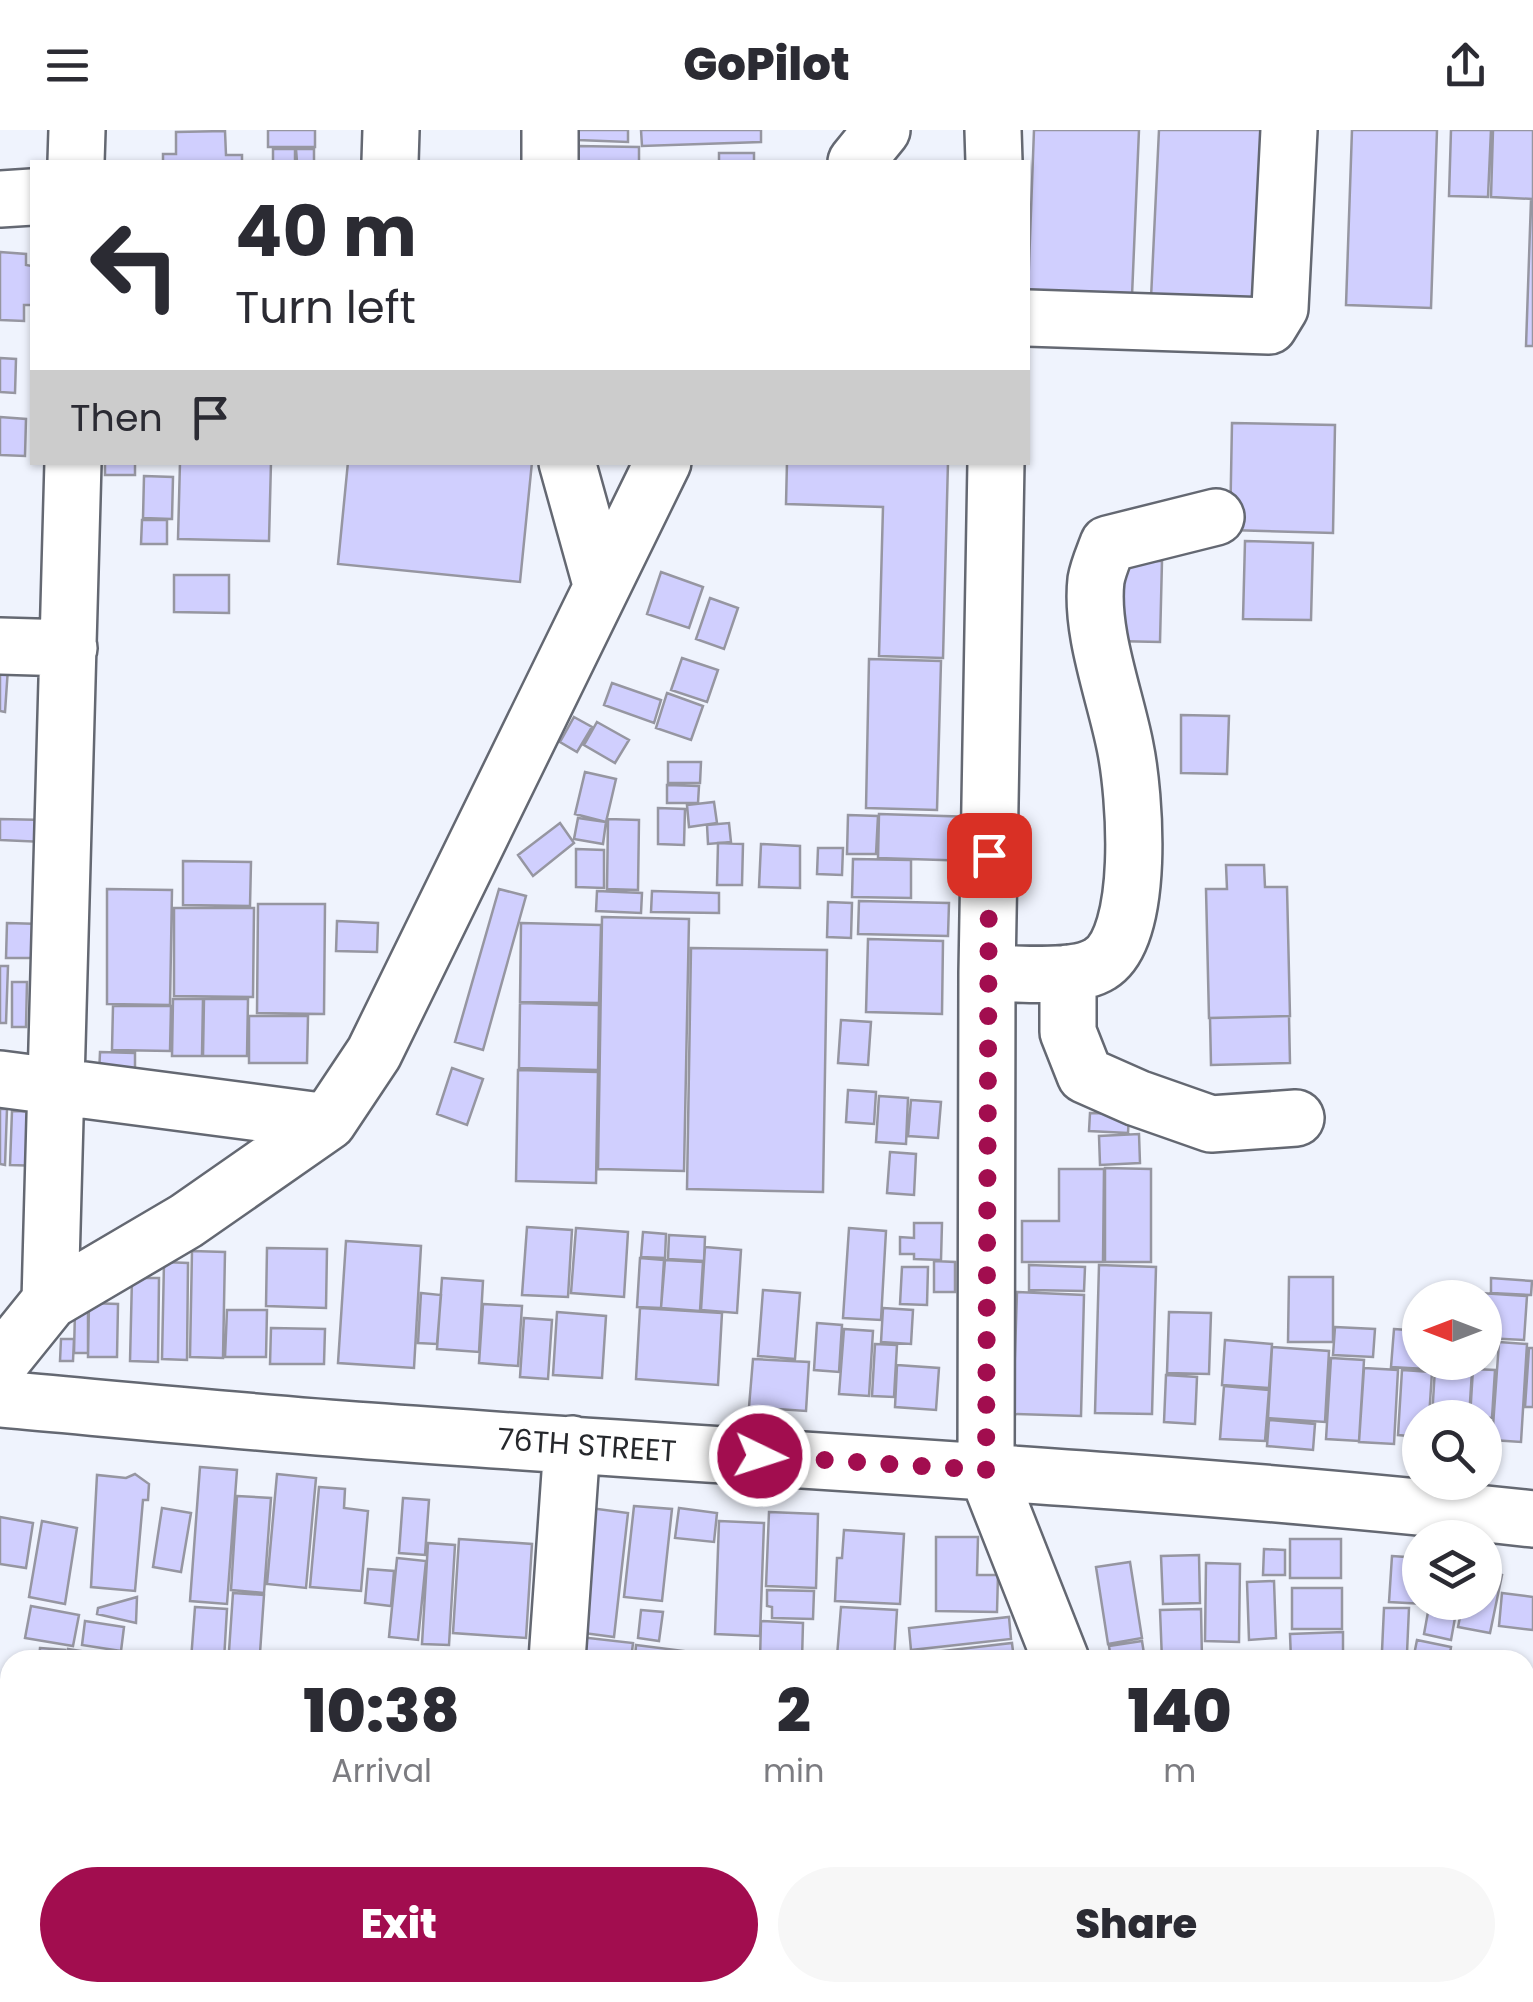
<!DOCTYPE html>
<style>
:root{--surface:#fff;--page:#f7f7f7;--text:#2b2b33;--muted:#7c7c81;--accent:#a20d4f}
body{margin:0;font-family:Poppins,sans-serif;background:var(--page);color:var(--text);height:100vh;display:flex;flex-direction:column;font-size:38px;white-space:nowrap}
*{box-sizing:border-box;margin:0}
p{font-size:32px;color:var(--muted)}
.icon{flex:none;width:55px;height:55px;fill:none;stroke:currentColor;stroke-width:2;stroke-linecap:round;stroke-linejoin:round}
.map{position:relative;flex:1;overflow:hidden}
.side{position:absolute;left:0px;top:1520px;width:1535px;height:352px;display:flex;flex-direction:column;background:var(--surface);border-radius:30px 30px 0 0;box-shadow:0 2px 8px #0004}
.side>*{flex:none}
.banner{position:absolute;left:30px;top:30px;width:1000px;height:305px;border-radius:0px;box-shadow:0 2px 8px #0004;background:#fff;color:var(--text);overflow:hidden}
.needle{width:65px;rotate:270deg}
.tools{position:absolute;left:1402px;top:1150px;display:grid;gap:20px}
.tools a{display:grid;place-items:center;width:100px;height:100px;border-radius:50%;background:var(--surface);box-shadow:0 2px 8px #0004;font-size:50px}
.pin{position:absolute;display:grid;place-items:center;width:85px;height:85px;color:#fff;margin:-42px;border-radius:20px;box-shadow:0 5px 15px #0006}
.me{position:absolute;width:110px;margin:-55px;rotate:94deg;stroke-linejoin:round;filter:drop-shadow(0 0 8px #0008)}
.turn{display:flex;align-items:center;gap:35px;height:210px;padding:0 40px;font-size:45px}
.turn .icon{width:130px;height:130px;stroke-width:2.5}
.turn b{display:block;font-size:70px;line-height:85px}
.then{display:flex;align-items:center;height:95px;padding:0 40px;background:#0003;gap:20px;font-size:38px}
.eta{display:flex;justify-content:space-evenly;align-items:center;height:170px;text-align:center}
.eta b{font-size:60px;font-weight:800;line-height:70px}
.action{display:flex;gap:20px;margin-top:auto;padding:20px 40px}
.action a{flex:1;height:115px;border-radius:60px;background:var(--accent);color:#fff;font-size:40px;font-weight:800;line-height:115px;text-align:center}
.action a+a{background:var(--page);color:var(--text)}
header{display:flex;justify-content:space-between;align-items:center;height:130px;padding:0 40px;background:var(--surface);font-size:45px;font-weight:800}
.map>svg:first-child{display:block}
.building{fill:#d0cffe;stroke:#9696a1;stroke-width:2.5}
.lines{fill:none;stroke-linecap:round;stroke-linejoin:round}
.minor-casing{stroke:#646872;stroke-width:60}
.minor{stroke:#fff;stroke-width:55}
.route{stroke:#a20d4f;stroke-width:18;stroke-dasharray:0 32.4}
.labels{text-anchor:middle;dominant-baseline:central;stroke-width:8;stroke-linejoin:round;paint-order:stroke}
.street-label{font-size:30px;fill:#26282c;stroke:#fff}
</style>
<header><svg class="icon" aria-label="menu" viewBox="0 0 24 24"><path d="M4 6h16M4 12h16M4 18h16"/></svg>GoPilot<svg class="icon" aria-label="share" viewBox="0 0 24 24"><path d="M12 15V3M7 8l5-5 5 5M5 13v7h14v-7"/></svg></header>
<div class="map">
<svg width="1533" height="1872" viewBox="0 0 1533 1872">
<rect width="100%" height="100%" fill="#eff3fd"/>
<path class="building" d="M 268,0 L 315,0 L 315,17 L 268,17 Z
M 578,0 L 628,0 L 628,12 L 578,10 Z
M 641,0 L 761,0 L 761,12 L 642,16 Z
M 1034,0 L 1139,0 L 1132,166 L 1028,162 Z
M 1159,0 L 1274,0 L 1266,174 L 1151,168 Z
M 1352,0 L 1437,0 L 1431,178 L 1346,175 Z
M 1451,0 L 1491,0 L 1488,67 L 1449,66 Z
M 1493,0 L 1533,0 L 1533,69 L 1491,67 Z
M 225,1 L 226,25 L 242,25 L 242,32 L 163,32 L 163,24 L 176,24 L 176,2 Z
M 576,16 L 639,17 L 639,32 L 575,32 Z
M 273,19 L 295,19 L 295,32 L 273,32 Z
M 296,19 L 314,19 L 314,32 L 297,32 Z
M 719,23 L 754,23 L 754,32 L 719,32 Z
M 1531,70 L 1533,70 L 1533,216 L 1526,216 Z
M 0,122 L 26,124 L 26,135 L 32,136 L 32,175 L 24,175 L 24,191 L 0,190 Z
M 0,228 L 16,229 L 15,263 L 0,262 Z
M 0,287 L 26,289 L 25,326 L 0,325 Z
M 1232,293 L 1335,295 L 1333,403 L 1230,400 Z
M 105,332 L 135,332 L 135,345 L 105,345 Z
M 180,332 L 271,332 L 269,411 L 178,409 Z
M 348,332 L 532,332 L 520,452 L 338,434 Z
M 787,332 L 948,332 L 943,528 L 879,526 L 883,377 L 786,374 Z
M 144,346 L 173,347 L 172,389 L 143,388 Z
M 142,390 L 167,390 L 167,414 L 141,414 Z
M 1245,411 L 1313,413 L 1311,490 L 1243,489 Z
M 1115,431 L 1162,431 L 1160,512 L 1114,511 Z
M 661,442 L 703,457 L 689,498 L 647,484 Z
M 174,445 L 229,445 L 229,483 L 174,482 Z
M 710,468 L 738,478 L 724,519 L 696,509 Z
M 682,528 L 718,540 L 707,572 L 671,560 Z
M 869,529 L 941,531 L 937,680 L 866,678 Z
M 0,538 L 8,538 L 5,582 L 0,581 Z
M 612,553 L 661,570 L 654,593 L 604,575 Z
M 667,563 L 703,576 L 691,610 L 656,598 Z
M 1181,585 L 1229,586 L 1227,644 L 1181,643 Z
M 574,587 L 592,597 L 577,622 L 560,612 Z
M 597,592 L 629,610 L 615,633 L 584,615 Z
M 668,632 L 701,632 L 700,653 L 668,653 Z
M 585,642 L 616,649 L 606,692 L 575,684 Z
M 667,655 L 699,656 L 698,673 L 667,673 Z
M 714,672 L 717,693 L 689,697 L 687,675 Z
M 658,678 L 685,679 L 684,715 L 658,714 Z
M 879,684 L 975,687 L 973,731 L 878,728 Z
M 848,685 L 878,686 L 876,724 L 847,724 Z
M 578,688 L 606,692 L 603,714 L 574,709 Z
M 0,689 L 45,690 L 44,712 L 0,710 Z
M 608,689 L 639,690 L 638,760 L 607,759 Z
M 560,693 L 574,713 L 533,746 L 518,725 Z
M 729,693 L 731,712 L 708,714 L 707,695 Z
M 718,713 L 743,714 L 742,755 L 717,755 Z
M 761,714 L 800,716 L 800,758 L 759,757 Z
M 818,718 L 843,718 L 842,745 L 817,744 Z
M 576,719 L 604,720 L 604,758 L 576,757 Z
M 853,729 L 911,730 L 911,768 L 852,767 Z
M 183,731 L 251,732 L 250,776 L 183,775 Z
M 1226,735 L 1264,735 L 1265,757 L 1287,757 L 1290,886 L 1209,888 L 1206,759 L 1227,759 Z
M 107,759 L 172,760 L 170,875 L 107,874 Z
M 499,759 L 526,766 L 483,920 L 455,912 Z
M 597,761 L 642,763 L 641,783 L 596,781 Z
M 652,761 L 719,763 L 719,783 L 651,782 Z
M 859,771 L 949,773 L 948,806 L 858,804 Z
M 828,772 L 852,773 L 851,808 L 827,807 Z
M 258,774 L 325,774 L 324,884 L 257,883 Z
M 174,778 L 254,778 L 253,867 L 174,866 Z
M 602,787 L 689,789 L 684,1041 L 598,1039 Z
M 337,791 L 378,793 L 377,822 L 336,821 Z
M 7,793 L 41,794 L 40,828 L 6,828 Z
M 521,793 L 601,795 L 599,873 L 520,872 Z
M 868,809 L 943,811 L 942,884 L 866,882 Z
M 691,818 L 827,820 L 823,1062 L 687,1059 Z
M 0,836 L 8,836 L 6,893 L 0,893 Z
M 12,852 L 27,852 L 26,897 L 12,897 Z
M 173,869 L 203,869 L 202,926 L 172,926 Z
M 204,869 L 248,869 L 247,926 L 203,926 Z
M 520,873 L 599,875 L 598,940 L 519,938 Z
M 113,876 L 171,876 L 170,921 L 112,920 Z
M 249,886 L 308,886 L 307,933 L 249,933 Z
M 1289,886 L 1290,933 L 1211,935 L 1210,888 Z
M 841,890 L 871,892 L 868,935 L 838,933 Z
M 100,922 L 135,923 L 135,947 L 99,946 Z
M 452,938 L 483,949 L 467,995 L 437,984 Z
M 518,940 L 598,942 L 596,1053 L 516,1051 Z
M 848,960 L 876,962 L 874,994 L 846,992 Z
M 879,966 L 908,968 L 906,1014 L 876,1012 Z
M 911,970 L 941,972 L 938,1008 L 908,1006 Z
M 0,979 L 7,979 L 5,1035 L 0,1034 Z
M 12,981 L 44,982 L 42,1036 L 10,1035 Z
M 1090,983 L 1129,984 L 1128,1003 L 1089,1001 Z
M 1139,1004 L 1140,1033 L 1100,1035 L 1099,1006 Z
M 890,1022 L 916,1024 L 914,1065 L 887,1063 Z
M 1105,1038 L 1151,1039 L 1151,1132 L 1105,1132 Z
M 1059,1039 L 1104,1039 L 1103,1132 L 1022,1132 L 1022,1091 L 1059,1091 Z
M 914,1093 L 942,1093 L 941,1130 L 914,1129 L 914,1124 L 900,1124 L 900,1107 L 914,1108 Z
M 527,1097 L 572,1100 L 568,1167 L 522,1165 Z
M 576,1098 L 628,1102 L 624,1167 L 571,1163 Z
M 849,1098 L 886,1101 L 881,1190 L 843,1188 Z
M 643,1102 L 666,1104 L 665,1128 L 641,1127 Z
M 669,1105 L 705,1107 L 704,1131 L 668,1129 Z
M 346,1111 L 421,1116 L 414,1238 L 338,1233 Z
M 705,1117 L 741,1120 L 737,1183 L 701,1180 Z
M 267,1118 L 327,1119 L 326,1178 L 266,1176 Z
M 192,1121 L 225,1122 L 223,1228 L 190,1227 Z
M 640,1128 L 664,1130 L 661,1178 L 637,1177 Z
M 665,1130 L 703,1132 L 700,1181 L 661,1178 Z
M 934,1131 L 955,1132 L 955,1162 L 934,1162 Z
M 164,1132 L 188,1133 L 187,1230 L 162,1229 Z
M 1029,1135 L 1085,1137 L 1084,1161 L 1029,1160 Z
M 1099,1135 L 1156,1137 L 1152,1284 L 1095,1283 Z
M 902,1137 L 928,1137 L 927,1175 L 900,1174 Z
M 1289,1147 L 1333,1147 L 1333,1212 L 1288,1212 Z
M 132,1148 L 159,1148 L 158,1232 L 130,1231 Z
M 442,1148 L 483,1151 L 479,1222 L 437,1219 Z
M 1491,1148 L 1532,1151 L 1531,1165 L 1491,1163 Z
M 763,1160 L 800,1163 L 795,1229 L 758,1226 Z
M 1017,1162 L 1084,1165 L 1081,1286 L 1013,1284 Z
M 421,1163 L 441,1165 L 437,1214 L 418,1213 Z
M 1480,1163 L 1527,1166 L 1524,1210 L 1485,1208 L 1485,1168 L 1480,1168 Z
M 89,1173 L 118,1174 L 117,1227 L 88,1227 Z
M 483,1174 L 522,1176 L 518,1236 L 479,1233 Z
M 640,1178 L 722,1183 L 718,1255 L 636,1249 Z
M 883,1178 L 913,1180 L 911,1214 L 881,1212 Z
M 75,1180 L 88,1180 L 88,1223 L 74,1223 Z
M 227,1180 L 267,1180 L 266,1227 L 225,1227 Z
M 557,1182 L 606,1186 L 602,1248 L 553,1245 Z
M 1169,1182 L 1211,1183 L 1209,1244 L 1167,1243 Z
M 524,1188 L 552,1190 L 548,1249 L 520,1247 Z
M 817,1193 L 842,1195 L 839,1242 L 814,1240 Z
M 1335,1197 L 1375,1199 L 1373,1227 L 1333,1225 Z
M 271,1198 L 325,1199 L 324,1234 L 270,1234 Z
M 844,1199 L 873,1201 L 869,1266 L 839,1264 Z
M 1394,1199 L 1420,1201 L 1420,1232 L 1427,1232 L 1426,1239 L 1391,1237 Z
M 61,1209 L 74,1209 L 73,1231 L 60,1231 Z
M 1225,1210 L 1272,1214 L 1269,1258 L 1222,1255 Z
M 1499,1212 L 1527,1214 L 1521,1312 L 1492,1310 Z
M 875,1214 L 897,1215 L 894,1267 L 872,1266 Z
M 1272,1217 L 1329,1221 L 1325,1292 L 1268,1288 Z
M 1529,1218 L 1533,1218 L 1533,1277 L 1525,1277 Z
M 1331,1228 L 1364,1230 L 1359,1311 L 1326,1309 Z
M 753,1229 L 809,1232 L 806,1281 L 749,1277 Z
M 1436,1232 L 1472,1232 L 1472,1240 L 1435,1237 Z
M 897,1235 L 939,1238 L 936,1280 L 895,1277 Z
M 1364,1238 L 1398,1240 L 1394,1314 L 1359,1312 Z
M 1435,1238 L 1472,1241 L 1469,1288 L 1432,1288 Z
M 1473,1239 L 1495,1240 L 1492,1288 L 1470,1287 Z
M 1402,1240 L 1432,1242 L 1429,1288 L 1420,1288 L 1420,1307 L 1398,1305 Z
M 1166,1245 L 1197,1247 L 1195,1294 L 1164,1292 Z
M 1224,1256 L 1269,1260 L 1265,1311 L 1220,1309 Z
M 1269,1290 L 1315,1294 L 1313,1320 L 1267,1316 Z
M 200,1337 L 237,1340 L 227,1474 L 190,1471 Z
M 135,1344 L 149,1354 L 148,1370 L 143,1370 L 135,1461 L 91,1457 L 97,1345 L 126,1348 Z
M 277,1344 L 316,1348 L 306,1458 L 267,1454 Z
M 319,1357 L 345,1359 L 344,1378 L 368,1381 L 361,1461 L 310,1457 Z
M 237,1366 L 271,1368 L 264,1463 L 231,1460 Z
M 403,1368 L 429,1370 L 425,1425 L 399,1423 Z
M 634,1376 L 672,1379 L 662,1471 L 624,1467 Z
M 162,1378 L 191,1383 L 181,1442 L 153,1437 Z
M 590,1378 L 628,1383 L 614,1507 L 576,1502 Z
M 679,1378 L 717,1383 L 714,1412 L 675,1408 Z
M 769,1382 L 818,1384 L 816,1458 L 766,1456 Z
M 0,1387 L 33,1393 L 26,1438 L 0,1434 Z
M 42,1391 L 77,1398 L 65,1474 L 29,1467 Z
M 719,1391 L 764,1393 L 760,1506 L 715,1504 Z
M 844,1400 L 904,1404 L 900,1474 L 835,1471 L 837,1428 L 842,1428 Z
M 936,1407 L 978,1407 L 977,1445 L 998,1445 L 997,1482 L 936,1481 Z
M 459,1409 L 532,1414 L 526,1508 L 453,1503 Z
M 1290,1409 L 1341,1409 L 1341,1448 L 1290,1448 Z
M 428,1413 L 455,1415 L 449,1515 L 422,1514 Z
M 1264,1419 L 1285,1420 L 1285,1445 L 1263,1445 Z
M 1199,1425 L 1200,1473 L 1163,1474 L 1161,1426 Z
M 1392,1426 L 1420,1428 L 1420,1472 L 1426,1474 L 1389,1472 Z
M 397,1428 L 426,1431 L 418,1510 L 389,1507 Z
M 1130,1432 L 1142,1508 L 1108,1514 L 1096,1437 Z
M 1206,1433 L 1240,1434 L 1239,1512 L 1205,1511 Z
M 368,1439 L 394,1441 L 391,1476 L 365,1473 Z
M 1485,1441 L 1502,1445 L 1490,1503 L 1458,1497 L 1463,1472 L 1485,1472 Z
M 1274,1451 L 1276,1508 L 1249,1510 L 1247,1452 Z
M 1292,1458 L 1342,1458 L 1342,1499 L 1292,1499 Z
M 767,1460 L 814,1461 L 813,1489 L 772,1488 L 772,1477 L 767,1476 Z
M 233,1463 L 264,1465 L 260,1523 L 229,1521 Z
M 1502,1463 L 1533,1467 L 1533,1500 L 1499,1496 Z
M 137,1467 L 136,1493 L 97,1484 L 98,1478 Z
M 31,1476 L 79,1485 L 73,1516 L 25,1508 Z
M 195,1477 L 227,1479 L 224,1530 L 191,1530 Z
M 841,1477 L 897,1480 L 894,1530 L 848,1530 L 848,1527 L 837,1526 Z
M 1384,1478 L 1409,1478 L 1407,1523 L 1382,1521 Z
M 1201,1479 L 1202,1530 L 1162,1530 L 1160,1480 Z
M 641,1480 L 663,1482 L 659,1511 L 638,1508 Z
M 1428,1482 L 1455,1488 L 1451,1510 L 1424,1504 Z
M 1009,1487 L 1011,1509 L 911,1520 L 909,1498 Z
M 85,1491 L 124,1497 L 121,1521 L 82,1515 Z
M 761,1491 L 803,1493 L 802,1530 L 760,1530 Z
M 1343,1502 L 1343,1530 L 1291,1530 L 1290,1504 Z
M 571,1506 L 633,1513 L 631,1530 L 569,1530 Z
M 1417,1510 L 1451,1517 L 1449,1530 L 1413,1530 Z
M 1142,1511 L 1145,1530 L 1111,1530 L 1109,1516 Z
M 1012,1513 L 1014,1530 L 925,1530 L 925,1523 Z
M 636,1515 L 684,1521 L 683,1530 L 635,1530 Z
M 40,1518 L 65,1520 L 64,1530 L 39,1530 Z
M 68,1519 L 100,1524 L 99,1530 L 66,1530 Z
M 0,1625 L 10,1626 L 10,1677 L 0,1675 Z
M 0,1705 L 10,1708 L 10,1772 L 0,1769 Z
M 63,1862 L 107,1862 L 126,1868 L 125,1872 L 61,1872 Z
M 155,1862 L 214,1862 L 212,1872 L 153,1872 Z
M 479,1862 L 497,1868 L 496,1872 L 462,1872 Z
M 557,1862 L 586,1862 L 585,1872 L 556,1872 Z
M 689,1862 L 787,1862 L 786,1872 L 687,1872 Z
M 1020,1862 L 1120,1862 L 1120,1872 L 1021,1872 Z
M 1396,1862 L 1437,1862 L 1437,1872 L 1397,1872 Z"/>
<g class="lines">
<g class="minor-casing">
<path id="minor" d="M 993,0 L 994,32
M 76,32 L 77,0
M 390,32 L 391,0
M 550,32 L 550,0
M 856,32 L 882,0
M 0,69 L 32,67
M 1028,188 L 1269,196 L 1280,178 L 1289,0
M 567,332 L 601,454
M 996,332 L 987,843 L 986,1340 L 1061,1530
M 0,516 L 69,518
M 987,843 C 1016,843 1075,850 1100,834 C 1146,806 1135,664 1125,616 C 1115,565 1090,502 1096,450 C 1098,438 1104,425 1108,414 L 1216,387
M 1068,843 L 1068,902 L 1085,945 L 1137,968 L 1211,994 L 1296,988
M 0,949 L 328,992
M 50,1171 L 73,332
M 0,1233 L 50,1171 L 186,1091 L 328,992 L 374,923 L 663,332
M 0,1269 C 123,1280 246,1292 369,1301 C 758,1330 1146,1346 1533,1389
M 557,1530 L 572,1314
M 1525,1763 L 1533,1716
M 1189,1862 L 1193,1872
M 142,1872 L 145,1862
M 451,1872 L 454,1862
M 1502,1872 L 1505,1862"/>
</g>
<use href="#minor" class="minor"/>
</g>
<g class="lines">
<path class="route" d="M 760,1326 L 986,1340 L 989,725"/>
</g>
<g class="labels">
<g class="street-label">
<text transform="translate(587 1315) rotate(4)">76TH STREET</text>
</g>
</g>
</svg>
<div class="tools">
<a><svg class="needle" viewBox="-14 -14 28 28"><path d="M0-13l5 13h-10z" fill="#e53935"/><path d="M0 13l5-13h-10z" fill="#7c7c81"/></svg></a>
<a><svg class="icon" aria-label="search" viewBox="0 0 24 24"><circle cx="10" cy="10" r="6"/><path d="M15 15l6 6"/></svg></a>
<a><svg class="icon" aria-label="layers" viewBox="0 0 24 24"><path d="M12 4l9 5-9 5-9-5zM3 14l9 5 9-5"/></svg></a>
</div>
<div class="pin" style="left:989px;top:725px;background:#d93025"><svg class="icon" aria-label="arrive" viewBox="0 0 24 24"><path d="M6 21V4h12l-3 4 3 4H6"/></svg></div>
<svg class="me" style="left:760px;top:1326px" viewBox="-20 -20 40 40"><circle r="17" fill="#a20d4f" stroke="#fff" stroke-width="3"/><path d="M0-11L8 9 0 5-8 9z" fill="#fff"/></svg>
<div class="banner">
<div class="turn"><svg class="icon" aria-label="left" viewBox="0 0 24 24"><path d="M17 20v-9H6M10 6l-5 5 5 5"/></svg><div><b>40 m</b>Turn left</div></div>
<div class="then">Then<svg class="icon" aria-label="arrive" viewBox="0 0 24 24"><path d="M6 21V4h12l-3 4 3 4H6"/></svg></div>
</div>
<section class="side">
<div class="eta">
<div><b>10:38</b><p>Arrival</p></div>
<div><b>2</b><p>min</p></div>
<div><b>140</b><p>m</p></div>
</div>
<div class="action"><a>Exit</a><a>Share</a></div>
</section>
</div>
